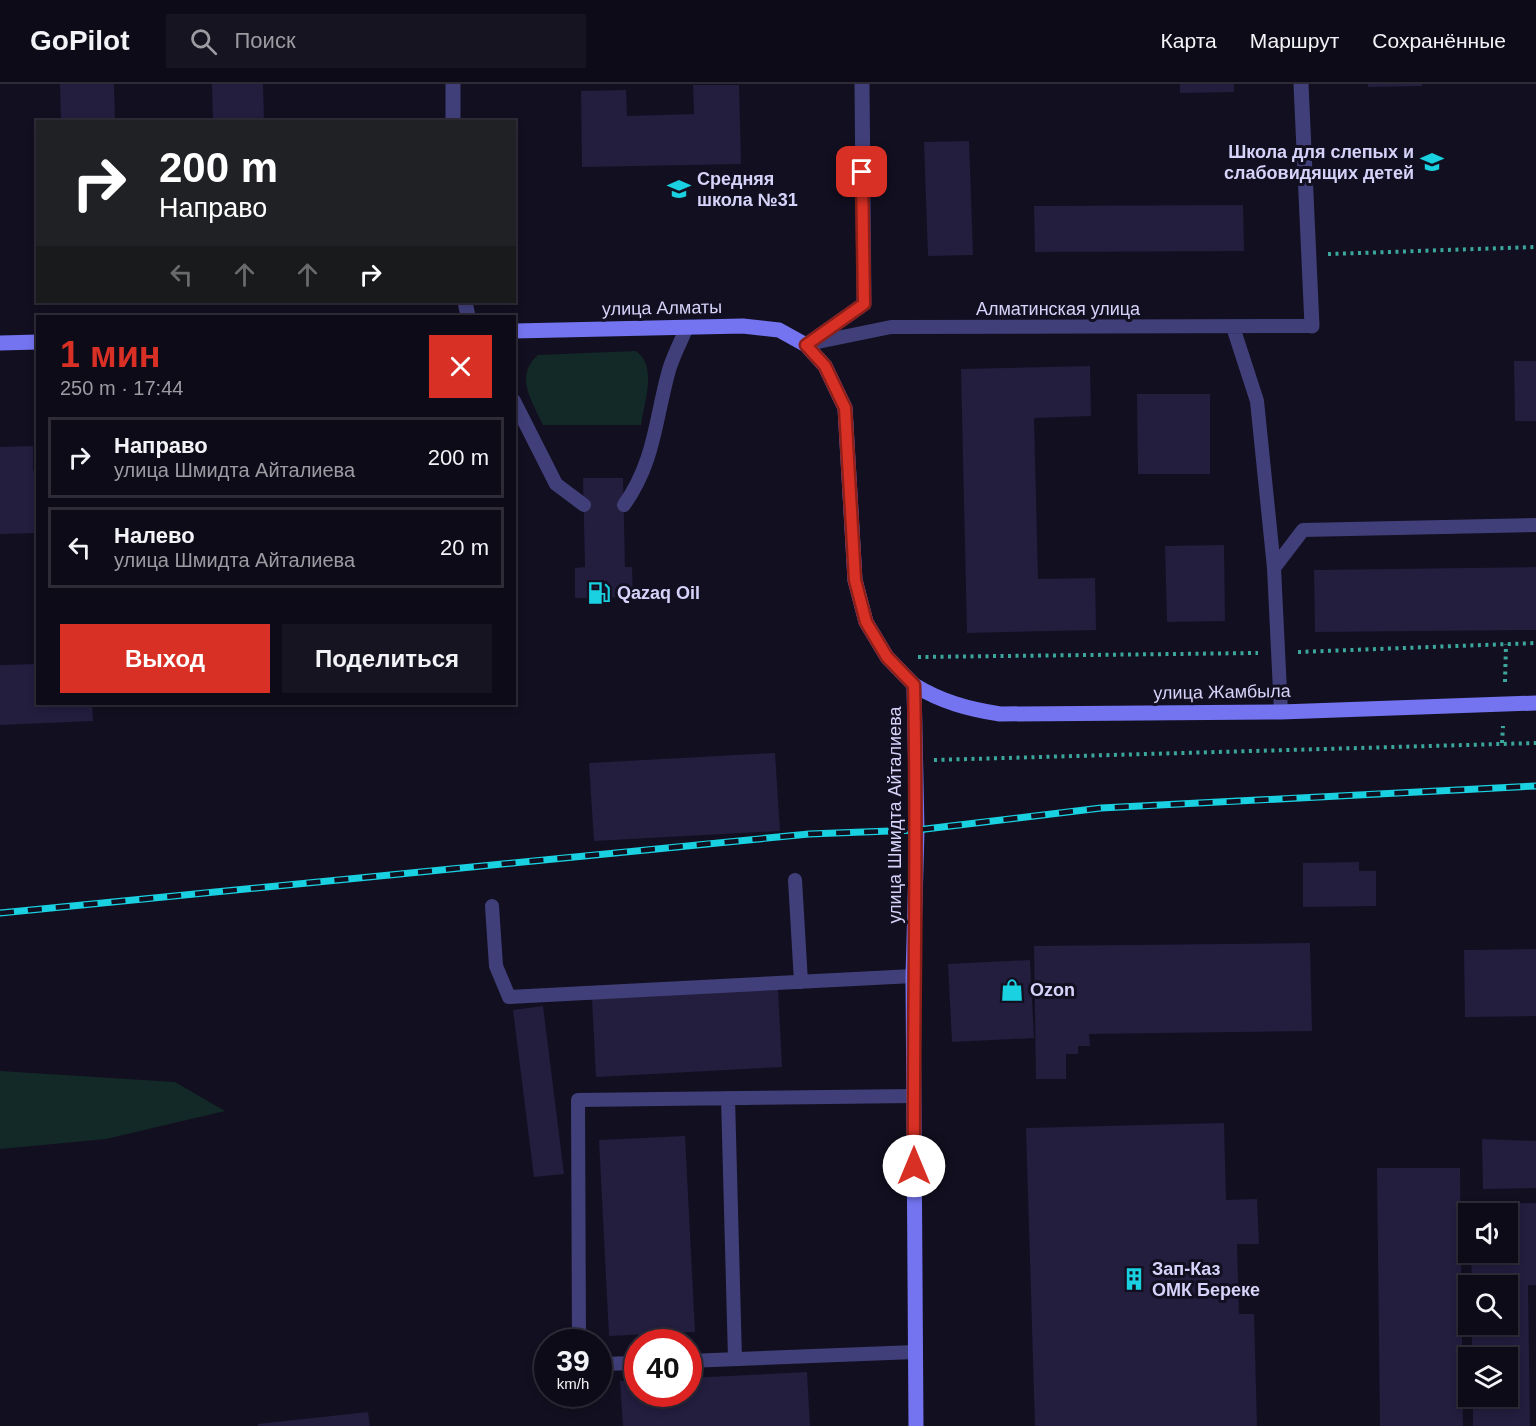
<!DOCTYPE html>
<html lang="ru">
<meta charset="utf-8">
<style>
:root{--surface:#0e0b18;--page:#171421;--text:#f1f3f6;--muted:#9b9ba2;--line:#2e2b37;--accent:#d93025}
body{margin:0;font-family:Helvetica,sans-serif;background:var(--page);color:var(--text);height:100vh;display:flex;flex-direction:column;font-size:22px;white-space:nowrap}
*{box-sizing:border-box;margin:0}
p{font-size:20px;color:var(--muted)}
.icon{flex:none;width:33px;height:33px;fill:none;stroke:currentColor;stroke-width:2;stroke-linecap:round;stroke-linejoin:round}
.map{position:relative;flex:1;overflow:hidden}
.panel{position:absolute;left:36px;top:231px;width:480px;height:390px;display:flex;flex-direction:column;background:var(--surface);border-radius:0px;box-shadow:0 3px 9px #0003,0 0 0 2px var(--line)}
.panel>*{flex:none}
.guide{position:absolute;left:36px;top:36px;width:480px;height:183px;border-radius:0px;box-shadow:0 3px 9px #0003,0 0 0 2px var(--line);background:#202124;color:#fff;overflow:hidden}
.fabs{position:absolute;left:1458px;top:1119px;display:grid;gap:12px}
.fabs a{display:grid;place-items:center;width:60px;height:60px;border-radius:0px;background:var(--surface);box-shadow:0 3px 9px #0003,0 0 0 2px var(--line);font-size:30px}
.speed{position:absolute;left:534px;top:1245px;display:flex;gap:12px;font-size:30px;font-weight:700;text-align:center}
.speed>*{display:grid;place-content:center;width:78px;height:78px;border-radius:50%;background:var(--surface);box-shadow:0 3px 9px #0003,0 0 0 2px var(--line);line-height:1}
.speed small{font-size:15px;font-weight:400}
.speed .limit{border:9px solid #d22;background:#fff;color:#111}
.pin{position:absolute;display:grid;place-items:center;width:51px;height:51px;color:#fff;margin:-26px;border-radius:12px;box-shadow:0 3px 9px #0006}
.me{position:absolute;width:66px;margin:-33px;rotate:0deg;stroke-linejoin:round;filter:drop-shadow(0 0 4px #0008)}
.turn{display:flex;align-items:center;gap:21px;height:126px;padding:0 24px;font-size:27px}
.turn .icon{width:78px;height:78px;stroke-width:2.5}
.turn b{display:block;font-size:42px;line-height:51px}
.lanes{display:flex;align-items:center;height:57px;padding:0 24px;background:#0003;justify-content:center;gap:30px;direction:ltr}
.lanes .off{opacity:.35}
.round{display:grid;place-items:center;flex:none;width:63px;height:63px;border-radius:0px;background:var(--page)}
.overview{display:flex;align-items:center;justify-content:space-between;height:102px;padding:0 24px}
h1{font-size:36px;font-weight:600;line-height:45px;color:var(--accent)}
.action{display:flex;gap:12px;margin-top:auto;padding:12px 24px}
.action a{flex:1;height:69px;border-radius:0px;background:var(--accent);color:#fff;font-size:24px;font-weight:600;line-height:69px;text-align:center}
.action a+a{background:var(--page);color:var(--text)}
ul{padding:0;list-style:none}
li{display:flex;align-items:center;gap:18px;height:81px;margin:0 12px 9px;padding:0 12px;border:3px solid var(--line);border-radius:0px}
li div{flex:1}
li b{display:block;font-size:22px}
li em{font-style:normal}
header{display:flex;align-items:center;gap:36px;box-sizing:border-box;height:84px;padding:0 30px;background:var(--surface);border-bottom:2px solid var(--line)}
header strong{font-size:28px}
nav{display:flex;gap:33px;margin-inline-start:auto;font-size:21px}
.search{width:420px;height:54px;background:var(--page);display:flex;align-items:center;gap:15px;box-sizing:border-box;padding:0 21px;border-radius:0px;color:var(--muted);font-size:22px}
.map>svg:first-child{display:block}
.green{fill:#132927}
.building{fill:#231d3e}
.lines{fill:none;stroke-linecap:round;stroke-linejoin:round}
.path{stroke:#3ba69c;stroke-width:4;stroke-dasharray:3 4.5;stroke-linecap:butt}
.lane{stroke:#403f79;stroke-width:14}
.street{stroke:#403f79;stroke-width:15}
.secondary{stroke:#7474f0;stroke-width:15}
.rail-casing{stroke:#19d1e0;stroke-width:7}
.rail{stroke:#120f20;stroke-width:4.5;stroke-dasharray:14;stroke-linecap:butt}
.route-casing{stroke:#8d1f18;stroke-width:15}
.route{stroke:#d93025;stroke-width:10}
.labels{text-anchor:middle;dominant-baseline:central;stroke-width:6;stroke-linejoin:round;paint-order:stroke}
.poi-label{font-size:18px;font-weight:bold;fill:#d6d3fa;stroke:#120f20;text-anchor:start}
.street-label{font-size:18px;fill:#d6d3fa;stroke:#120f20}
</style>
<header>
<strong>GoPilot</strong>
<div class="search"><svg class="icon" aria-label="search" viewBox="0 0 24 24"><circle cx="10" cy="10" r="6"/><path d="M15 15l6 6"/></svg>Поиск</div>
<nav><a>Карта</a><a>Маршрут</a><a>Сохранённые</a></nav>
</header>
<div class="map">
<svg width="1536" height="1342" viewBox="0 0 1536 1342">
<rect width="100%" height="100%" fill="#120f20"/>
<path class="green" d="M 636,267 C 658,283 644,317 641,341 L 543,341 C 532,317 514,292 538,271 Z
M 0,987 L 175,998 L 225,1027 L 106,1055 L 0,1065 Z"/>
<path class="building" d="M 60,0 L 114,0 L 115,38 L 61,38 Z
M 212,0 L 263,0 L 264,38 L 213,38 Z
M 1180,0 L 1234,0 L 1234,8 L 1180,9 Z
M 1368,0 L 1422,0 L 1422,2 L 1368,3 Z
M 693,1 L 739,1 L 741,80 L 582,83 L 581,7 L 626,6 L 627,32 L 694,30 Z
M 969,57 L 973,171 L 928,172 L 924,58 Z
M 1243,121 L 1244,167 L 1035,168 L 1034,122 Z
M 1514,277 L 1536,277 L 1536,337 L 1515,337 Z
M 1090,282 L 1091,332 L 1034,334 L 1038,495 L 1095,494 L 1096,546 L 967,549 L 961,285 Z
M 1137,310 L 1210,310 L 1210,390 L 1138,390 Z
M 33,362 L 33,387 L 38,387 L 38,449 L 0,450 L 0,363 Z
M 583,394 L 623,394 L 625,483 L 632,483 L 633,513 L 575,514 L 575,484 L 585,483 Z
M 1224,461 L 1225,537 L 1167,538 L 1165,462 Z
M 1536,483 L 1536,546 L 1315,548 L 1314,486 Z
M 38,580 L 38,620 L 92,620 L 93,637 L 0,641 L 0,581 Z
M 775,669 L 780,747 L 594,757 L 589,679 Z
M 1359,778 L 1359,787 L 1376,787 L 1376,822 L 1303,823 L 1303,779 Z
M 1310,859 L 1312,947 L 1089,950 L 1090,962 L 1078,962 L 1078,970 L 1066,970 L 1066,995 L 1036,995 L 1034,862 Z
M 1536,865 L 1536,932 L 1465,933 L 1464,866 Z
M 1030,876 L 1034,954 L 952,958 L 948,880 Z
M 778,905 L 782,983 L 596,993 L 592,915 Z
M 543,922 L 564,1090 L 534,1093 L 513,926 Z
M 1224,1039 L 1226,1116 L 1257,1115 L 1259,1160 L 1237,1160 L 1239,1230 L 1254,1230 L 1257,1342 L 1035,1342 L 1026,1044 Z
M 685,1052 L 695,1248 L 609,1252 L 599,1056 Z
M 1482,1055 L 1536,1057 L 1536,1104 L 1483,1105 Z
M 1377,1084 L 1460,1084 L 1463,1342 L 1380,1342 Z
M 1536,1119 L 1536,1201 L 1528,1201 L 1530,1342 L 1473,1342 L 1473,1312 L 1508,1312 L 1508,1274 L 1472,1274 L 1472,1240 L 1508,1240 L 1508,1202 L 1472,1202 L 1471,1168 L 1508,1168 L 1508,1130 L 1471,1130 L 1471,1120 Z
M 807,1288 L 810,1342 L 623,1342 L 620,1297 L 638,1296 L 638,1310 L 688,1310 L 688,1294 Z
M 368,1328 L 370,1342 L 258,1342 L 258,1340 Z"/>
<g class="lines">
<path class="path" d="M 1328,170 L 1536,163
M 1298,568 L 1536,559
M 918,573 L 1258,569
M 1505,598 L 1506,560
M 1502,659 L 1503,642
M 934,676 L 1536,659"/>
<path class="lane" d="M 1233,243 L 1257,317 L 1274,484
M 808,260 L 891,243 L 1312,242
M 514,317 L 556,400 L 584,421
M 624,421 C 655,377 655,336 669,286 C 673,272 681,257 687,243
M 1281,628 L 1274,484 L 1303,446 L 1536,441
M 795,796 L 801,898
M 492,822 L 496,882 L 509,913 L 913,892
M 728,1014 L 735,1275
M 579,1258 L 578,1016 L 914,1012
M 688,1277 L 915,1268
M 598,1280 L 638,1279"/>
<path class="street" d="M 453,0 L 453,38
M 1301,0 L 1312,242
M 465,218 L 468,232
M 806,261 L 864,220 L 862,0"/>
<path class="secondary" d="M 514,247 L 743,242 L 779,246 L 806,261 L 825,282 L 845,324 L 855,496 L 866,538 L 887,573 L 914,601 L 917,746 L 913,892 L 916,1342
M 0,259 L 38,258
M 914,601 C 942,618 968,625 1000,630 L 1281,628 L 1536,619"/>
<g class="rail-casing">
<path id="rail" d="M 0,829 L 809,750 L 917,746 L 1101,724 L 1536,702"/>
</g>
<use href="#rail" class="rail"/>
</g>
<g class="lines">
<g class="route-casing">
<path id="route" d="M 862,88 L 864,220 L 806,261 L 825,282 L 845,324 L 855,496 L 866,538 L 887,573 L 914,601 C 918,761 913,921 914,1082"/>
</g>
<use href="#route" class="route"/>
</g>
<defs>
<g id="school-bare" transform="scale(1.8)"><path d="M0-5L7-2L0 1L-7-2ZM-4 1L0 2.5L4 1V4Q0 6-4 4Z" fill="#19d1e0" stroke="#120f20" stroke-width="2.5" paint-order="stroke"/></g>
<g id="fuel-bare" transform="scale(1.8)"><path d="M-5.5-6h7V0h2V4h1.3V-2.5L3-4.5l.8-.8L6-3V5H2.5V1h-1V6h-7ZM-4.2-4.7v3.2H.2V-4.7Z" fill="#19d1e0" stroke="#120f20" stroke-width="2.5" paint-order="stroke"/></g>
<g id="shop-bare" transform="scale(1.8)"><path d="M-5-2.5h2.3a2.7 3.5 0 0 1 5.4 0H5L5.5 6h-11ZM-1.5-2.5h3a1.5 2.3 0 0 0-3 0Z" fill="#19d1e0" stroke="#120f20" stroke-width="2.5" paint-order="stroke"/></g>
<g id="building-bare" transform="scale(1.8)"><path d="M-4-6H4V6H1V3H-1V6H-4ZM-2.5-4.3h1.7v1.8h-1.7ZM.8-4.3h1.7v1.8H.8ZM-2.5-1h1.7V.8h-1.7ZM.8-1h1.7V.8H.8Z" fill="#19d1e0" stroke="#120f20" stroke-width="2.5" paint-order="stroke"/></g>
</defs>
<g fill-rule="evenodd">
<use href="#school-bare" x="1432" y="78"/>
<use href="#school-bare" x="679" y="105"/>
<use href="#fuel-bare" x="599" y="509"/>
<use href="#shop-bare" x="1012" y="906"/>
<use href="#building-bare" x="1134" y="1195"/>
</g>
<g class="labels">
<g class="poi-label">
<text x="1414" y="68" text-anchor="end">Школа для слепых и<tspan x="1414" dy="21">слабовидящих детей</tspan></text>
<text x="697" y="95">Средняя<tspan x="697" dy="21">школа №31</tspan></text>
<text x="617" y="509">Qazaq Oil</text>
<text x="1030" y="906">Ozon</text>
<text x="1152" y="1185">Зап-Каз<tspan x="1152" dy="21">ОМК Береке</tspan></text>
</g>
<g class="street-label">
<text transform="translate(662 224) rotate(-1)">улица Алматы</text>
<text x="1058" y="225">Алматинская улица</text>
<text transform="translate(1222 608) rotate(-1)">улица Жамбыла</text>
<text transform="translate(895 731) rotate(-90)">улица Шмидта Айталиева</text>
</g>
</g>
</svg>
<div class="fabs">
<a><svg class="icon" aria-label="sound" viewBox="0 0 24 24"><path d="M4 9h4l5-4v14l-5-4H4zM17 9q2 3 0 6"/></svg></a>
<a><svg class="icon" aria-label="search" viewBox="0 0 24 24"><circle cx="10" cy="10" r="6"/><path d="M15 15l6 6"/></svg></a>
<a><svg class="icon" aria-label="layers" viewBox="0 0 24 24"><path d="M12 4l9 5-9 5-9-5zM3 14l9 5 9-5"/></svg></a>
</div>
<div class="speed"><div>39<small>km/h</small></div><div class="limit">40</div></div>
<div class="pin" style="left:862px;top:88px;background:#d93025"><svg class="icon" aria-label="arrive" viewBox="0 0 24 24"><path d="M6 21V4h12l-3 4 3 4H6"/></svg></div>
<svg class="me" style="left:914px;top:1082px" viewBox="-20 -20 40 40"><circle r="19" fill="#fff"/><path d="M0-13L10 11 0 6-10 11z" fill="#d93025"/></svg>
<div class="guide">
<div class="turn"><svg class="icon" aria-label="right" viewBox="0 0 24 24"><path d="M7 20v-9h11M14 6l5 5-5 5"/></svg><div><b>200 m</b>Направо</div></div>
<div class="lanes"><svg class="icon off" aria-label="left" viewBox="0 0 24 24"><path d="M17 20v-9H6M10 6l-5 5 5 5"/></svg><svg class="icon off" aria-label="ahead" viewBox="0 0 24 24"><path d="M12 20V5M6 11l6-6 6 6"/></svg><svg class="icon off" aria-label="ahead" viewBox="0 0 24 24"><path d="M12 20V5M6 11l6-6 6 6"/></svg><svg class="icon" aria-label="right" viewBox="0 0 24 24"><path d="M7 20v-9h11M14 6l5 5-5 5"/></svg></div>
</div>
<section class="panel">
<div class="overview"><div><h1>1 мин</h1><p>250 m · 17:44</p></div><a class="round" style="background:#d93025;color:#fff"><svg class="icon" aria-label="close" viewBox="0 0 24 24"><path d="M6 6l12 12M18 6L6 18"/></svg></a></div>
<ul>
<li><svg class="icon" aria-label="right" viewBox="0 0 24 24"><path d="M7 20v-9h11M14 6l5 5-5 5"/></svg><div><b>Направо</b><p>улица Шмидта Айталиева</p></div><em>200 m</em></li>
<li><svg class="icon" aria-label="left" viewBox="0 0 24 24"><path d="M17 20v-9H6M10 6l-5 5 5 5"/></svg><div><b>Налево</b><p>улица Шмидта Айталиева</p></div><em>20 m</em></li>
</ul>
<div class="action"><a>Выход</a><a>Поделиться</a></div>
</section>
</div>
